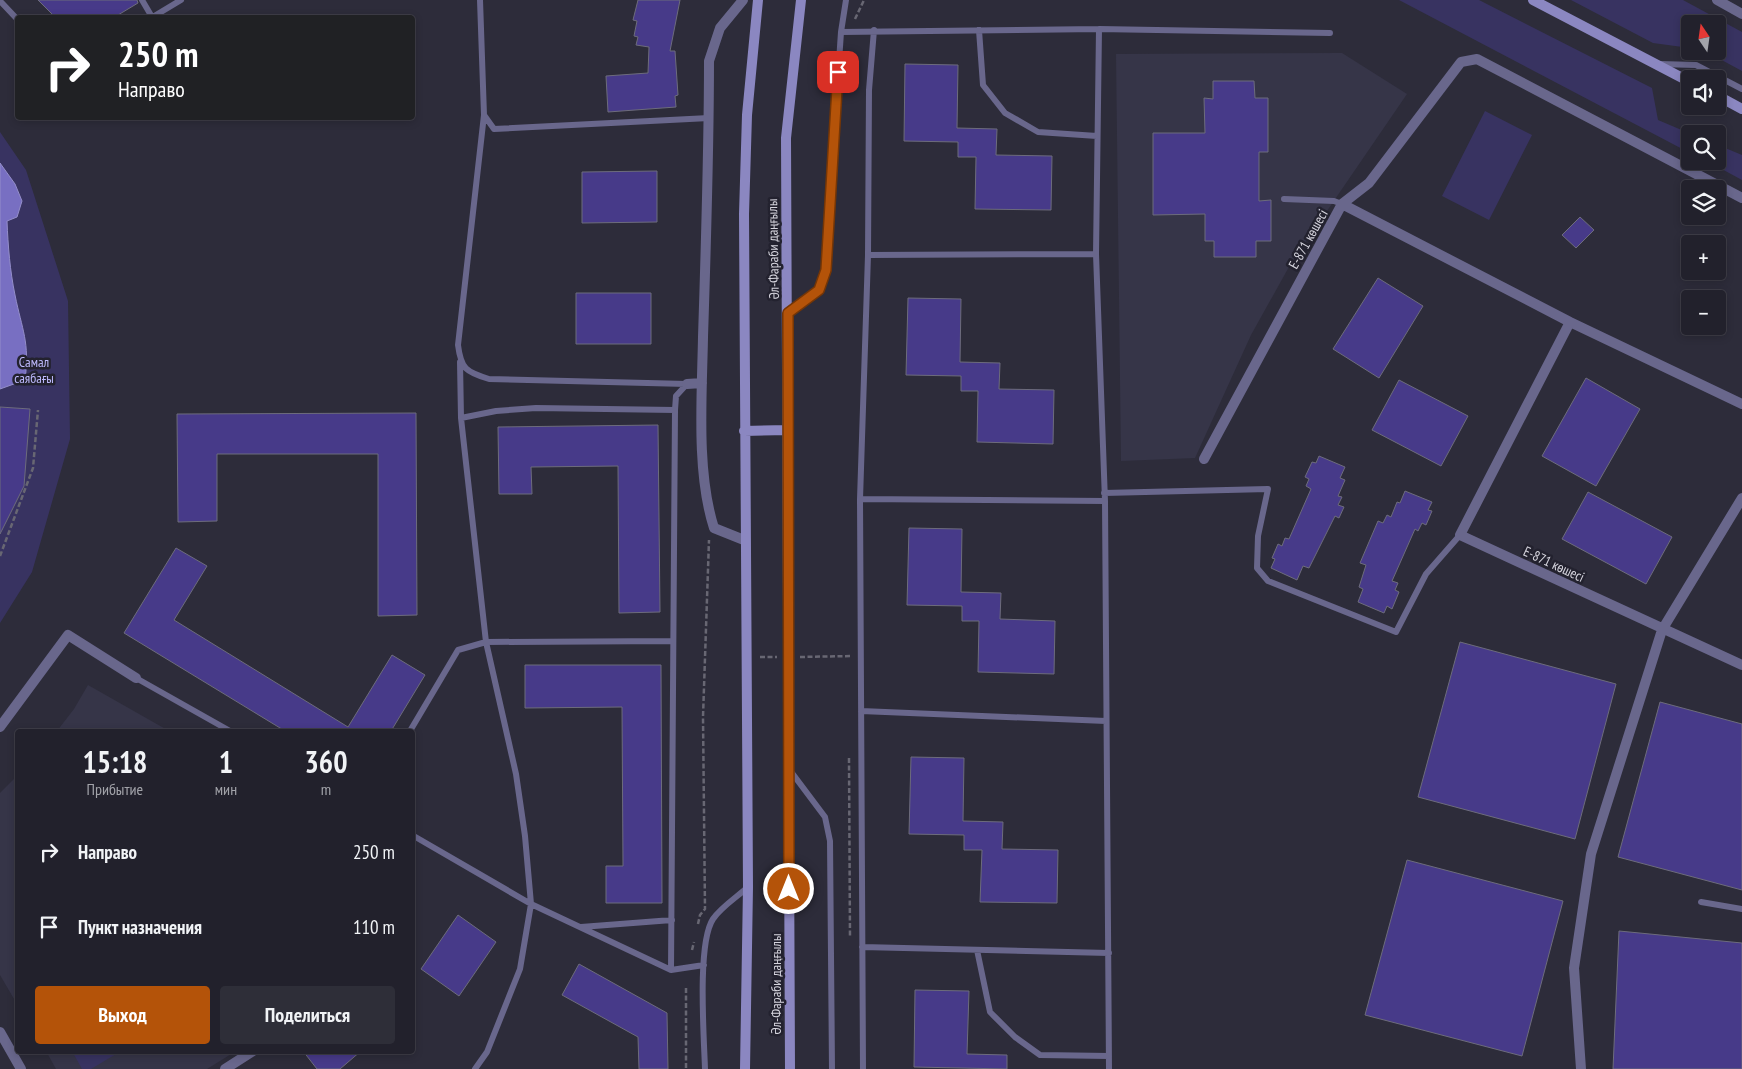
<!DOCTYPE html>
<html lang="ru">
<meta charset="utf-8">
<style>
:root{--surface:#22212c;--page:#2e2e38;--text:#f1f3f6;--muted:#a2a3a9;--line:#3f3e48;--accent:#b45309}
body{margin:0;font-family:"PT Sans Narrow",sans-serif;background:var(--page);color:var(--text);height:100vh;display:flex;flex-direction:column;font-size:19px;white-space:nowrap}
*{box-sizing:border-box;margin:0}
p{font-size:16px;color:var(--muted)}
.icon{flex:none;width:28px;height:28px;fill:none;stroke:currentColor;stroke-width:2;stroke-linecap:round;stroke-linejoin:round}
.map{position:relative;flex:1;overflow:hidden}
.sheet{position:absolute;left:15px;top:729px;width:400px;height:325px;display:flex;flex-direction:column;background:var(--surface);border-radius:5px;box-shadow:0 2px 8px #0003,0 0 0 1px var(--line)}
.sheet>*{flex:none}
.guide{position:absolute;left:15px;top:15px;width:400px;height:105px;border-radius:5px;box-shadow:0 2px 8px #0003,0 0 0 1px var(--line);background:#202124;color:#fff;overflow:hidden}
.needle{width:32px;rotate:347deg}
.buttons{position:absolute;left:1681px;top:15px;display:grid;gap:10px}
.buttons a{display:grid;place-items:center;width:45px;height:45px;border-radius:5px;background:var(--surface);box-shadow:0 2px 8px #0003,0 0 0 1px var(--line);font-size:25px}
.pin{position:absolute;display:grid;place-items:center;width:42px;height:42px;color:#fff;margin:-21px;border-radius:10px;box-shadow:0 2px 8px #0006}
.me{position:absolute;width:55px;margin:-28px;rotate:0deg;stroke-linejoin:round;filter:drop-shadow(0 0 4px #0008)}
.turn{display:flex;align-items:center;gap:18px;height:105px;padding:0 20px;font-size:22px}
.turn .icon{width:65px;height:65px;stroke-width:2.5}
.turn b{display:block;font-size:35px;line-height:42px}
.eta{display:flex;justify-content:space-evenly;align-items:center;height:85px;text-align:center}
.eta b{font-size:30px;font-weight:800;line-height:35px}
.action{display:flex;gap:10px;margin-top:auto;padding:10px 20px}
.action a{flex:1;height:58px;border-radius:5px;background:var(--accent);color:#fff;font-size:20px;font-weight:800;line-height:58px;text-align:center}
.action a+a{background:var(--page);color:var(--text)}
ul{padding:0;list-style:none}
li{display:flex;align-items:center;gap:15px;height:75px;padding:0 20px}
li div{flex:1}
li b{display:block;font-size:19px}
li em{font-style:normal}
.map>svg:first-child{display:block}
.built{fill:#363548}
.green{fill:#383361}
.water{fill:#786fc2;stroke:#948eca}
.building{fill:#473a89;stroke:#6d6c7c}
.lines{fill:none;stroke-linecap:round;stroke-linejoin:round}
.path{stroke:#686773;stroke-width:2.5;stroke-dasharray:5 2.5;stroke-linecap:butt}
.lane{stroke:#69678c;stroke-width:6}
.street{stroke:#69678c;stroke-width:10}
.secondary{stroke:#8b87c1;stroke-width:10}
.route-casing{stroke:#753606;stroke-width:12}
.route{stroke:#b45309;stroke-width:9}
.labels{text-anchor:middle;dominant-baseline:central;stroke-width:5;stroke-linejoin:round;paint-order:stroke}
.street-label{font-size:14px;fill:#d6d5de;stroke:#23222f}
.park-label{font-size:14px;fill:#bebafd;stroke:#23222f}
</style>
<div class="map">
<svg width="1742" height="1069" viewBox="0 0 1742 1069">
<rect width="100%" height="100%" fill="#2d2c3a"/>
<path class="built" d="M 1342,53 L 1407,94 L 1290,265 L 1251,335 L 1195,458 L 1121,461 L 1116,54 Z
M 88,685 L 169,731 L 57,731 L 74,709 Z
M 17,776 L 17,1004 L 0,975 L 0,793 Z
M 46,1051 L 236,1051 L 207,1069 L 56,1069 Z"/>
<path class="green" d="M 1399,0 L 1479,0 L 1652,88 L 1658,120 L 1691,134 L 1690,153 Z
M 1571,0 L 1683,0 L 1742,32 L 1742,71 L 1705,51 L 1718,51 L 1718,24 L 1690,24 L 1690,48 L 1653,43 Z
M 1485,111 L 1532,135 L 1489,220 L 1442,196 Z
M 0,132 L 26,170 L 68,301 L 70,439 L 32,572 L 0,623 Z
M 1718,145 L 1742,155 L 1742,180 L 1707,161 L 1718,161 Z
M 72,1051 L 121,1051 L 91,1069 L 82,1069 Z"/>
<path class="water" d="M 0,163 L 15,184 L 22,201 L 17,217 L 7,221 C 8,246 10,271 15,295 C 22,330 30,342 25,380 L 0,389 Z"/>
<path class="building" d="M 38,0 L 137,0 L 138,3 L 113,18 L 56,18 Z
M 638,0 L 680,0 L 670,51 L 675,51 L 678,95 L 675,96 L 676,107 L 608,112 L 606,76 L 648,73 L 649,47 L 636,45 L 638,37 L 634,36 L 637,21 L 633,20 Z
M 905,64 L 958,65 L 957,128 L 997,129 L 996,155 L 1052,156 L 1051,210 L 975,209 L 976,157 L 958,157 L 958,142 L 904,141 Z
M 1213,81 L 1254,81 L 1255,98 L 1268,98 L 1268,152 L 1259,152 L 1259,201 L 1271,200 L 1271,241 L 1256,241 L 1256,257 L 1214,257 L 1214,241 L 1205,241 L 1205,214 L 1153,215 L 1153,133 L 1205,133 L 1204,98 L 1213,99 Z
M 657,171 L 657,222 L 582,223 L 582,172 Z
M 1580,217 L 1594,230 L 1576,248 L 1562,235 Z
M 1378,278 L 1423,306 L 1379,378 L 1333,349 Z
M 576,293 L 651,293 L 651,344 L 576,344 Z
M 908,298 L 961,299 L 960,362 L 1000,363 L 999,389 L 1054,390 L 1053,444 L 977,442 L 978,391 L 961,391 L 961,376 L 906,375 Z
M 1586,378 L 1640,409 L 1596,486 L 1542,456 Z
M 1399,380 L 1468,416 L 1441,466 L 1372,430 Z
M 0,407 L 30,409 L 24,486 L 0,534 Z
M 416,413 L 417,615 L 378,616 L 378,454 L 217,454 L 217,521 L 178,522 L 177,414 Z
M 658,425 L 660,612 L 619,613 L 618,466 L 531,467 L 532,494 L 499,494 L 498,427 Z
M 1319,456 L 1345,467 L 1340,478 L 1345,480 L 1338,496 L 1342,497 L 1338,505 L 1344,507 L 1339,518 L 1335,516 L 1309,568 L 1303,566 L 1297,580 L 1271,568 L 1275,559 L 1272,558 L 1278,544 L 1282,546 L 1285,538 L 1289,539 L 1311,489 L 1306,486 L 1309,479 L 1305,477 L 1312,462 L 1316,463 Z
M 1405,491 L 1432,502 L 1428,510 L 1432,511 L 1426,525 L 1422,523 L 1418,531 L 1415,529 L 1392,581 L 1398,583 L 1395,590 L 1399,592 L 1392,609 L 1387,606 L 1384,613 L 1358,602 L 1363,589 L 1359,587 L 1366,565 L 1360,563 L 1378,521 L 1383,523 L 1387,515 L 1391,517 L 1397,502 L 1400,503 Z
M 1588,492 L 1672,537 L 1646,584 L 1562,539 Z
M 909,528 L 962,529 L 961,592 L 1001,593 L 1000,619 L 1055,621 L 1054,674 L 978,672 L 979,621 L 962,621 L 962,606 L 907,605 Z
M 176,548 L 207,566 L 174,620 L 348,727 L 392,655 L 425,675 L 391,731 L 285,731 L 124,633 Z
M 1460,642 L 1616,684 L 1575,839 L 1418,797 Z
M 525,665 L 661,665 L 662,903 L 606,903 L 606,866 L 623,866 L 622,707 L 525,708 Z
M 1660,702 L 1742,724 L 1742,890 L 1618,857 Z
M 911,757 L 964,758 L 963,821 L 1003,822 L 1002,849 L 1058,850 L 1057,903 L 980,902 L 982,850 L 964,850 L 964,835 L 909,834 Z
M 1407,860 L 1563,901 L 1522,1056 L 1365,1015 Z
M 458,915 L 496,942 L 459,996 L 421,969 Z
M 1619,931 L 1742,943 L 1742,1069 L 1613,1069 Z
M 579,964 L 667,1013 L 668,1069 L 639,1069 L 638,1037 L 562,995 Z
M 915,990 L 969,991 L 967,1054 L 1007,1055 L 1007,1069 L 914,1067 Z
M 303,1051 L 361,1051 L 340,1069 L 317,1069 Z"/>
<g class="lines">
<path class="path" d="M 855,19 L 864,0
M 0,556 L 33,468 L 38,410
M 760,657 L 777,657
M 800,657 L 852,656
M 849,758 L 850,938
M 698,924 L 700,915 L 705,909 L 703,717 L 709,540
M 692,950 L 694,942
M 686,988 L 686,1069"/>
<path class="lane" d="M 142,0 L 152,17
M 480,0 L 484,115 L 494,129 L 709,118
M 0,1 L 18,20
M 151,18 L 181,0
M 1099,29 L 1096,254 L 1105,501 L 1109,1069
M 979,30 L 983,85 L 1005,113 L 1038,132 L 1097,136
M 841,32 L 1099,29 L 1330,33
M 1659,64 L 1696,65 L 1742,89
M 484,115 L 458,345 C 461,369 466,372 489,379 L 687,384
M 1284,199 L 1334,201 L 1342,204
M 868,255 L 1096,254
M 788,313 L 819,290 L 825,270 L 841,32 L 846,0
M 460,362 L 461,418
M 1104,493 L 1268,489 L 1258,536 L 1257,568 L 1268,581 L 1396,632 L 1426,574 L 1460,535
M 860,499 L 1105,501
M 136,678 L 230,731
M 861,711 L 1106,721
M 410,731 L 458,650 L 486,642 L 673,641
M 789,769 L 825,817 L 830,841 L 832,1069
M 412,835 L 531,904 L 671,970 L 704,965
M 1701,902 L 1742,909
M 581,927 L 672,920
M 862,947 L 1109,953
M 977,950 L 990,1012 L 1015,1037 L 1040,1055 L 1109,1056
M 671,970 L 675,410 L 676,396 L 687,384
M 475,1069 L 487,1052 L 520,969 L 531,904 L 525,836 L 516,774 L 486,642 L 461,418 L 496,411 L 536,408 L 675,410
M 705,1069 C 704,1037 697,943 713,919 C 721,907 737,897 748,887
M 863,1069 L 860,499 L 868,255 L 869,90 L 874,30"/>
<path class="street" d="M 743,0 L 720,28 L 709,61 C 709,153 706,245 703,337 C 702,396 696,472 714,528 L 744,540
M 1717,0 L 1742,14
M 1342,204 L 1570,322 L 1742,404
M 1570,322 L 1460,535 L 1742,665
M 687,384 L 702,383
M 1204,459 L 1342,204 L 1369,183 L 1461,62 L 1477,59 L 1742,198
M 0,727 L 68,635 L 136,678
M 0,1032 L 21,1069
M 225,1069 L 253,1051
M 1581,1069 L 1574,968 L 1591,854 L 1662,630 L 1742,498"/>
<path class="secondary" d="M 1533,0 L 1690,82
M 1718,96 L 1742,109
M 744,431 L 788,430
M 745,1069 L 748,887 L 744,214 L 747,115 L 758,0
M 790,1069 L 786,138 L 801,0"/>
</g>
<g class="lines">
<g class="route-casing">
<path id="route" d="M 789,889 L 788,313 L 819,290 L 826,270 L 838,72"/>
</g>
<use href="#route" class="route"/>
</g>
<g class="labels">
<g class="street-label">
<text transform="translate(1308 239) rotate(-61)">Е-871 көшесі</text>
<text transform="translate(773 249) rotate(-91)">Әл-Фараби даңғылы</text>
<text transform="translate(1554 564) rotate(25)">Е-871 көшесі</text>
<text transform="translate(776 984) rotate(-90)">Әл-Фараби даңғылы</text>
</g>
<g class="park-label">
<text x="34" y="362">Самал<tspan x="34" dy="16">саябағы</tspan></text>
</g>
</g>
</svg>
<div class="buttons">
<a><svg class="needle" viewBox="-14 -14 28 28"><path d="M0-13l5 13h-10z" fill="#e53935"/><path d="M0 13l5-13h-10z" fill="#a2a3a9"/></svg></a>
<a><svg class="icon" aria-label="sound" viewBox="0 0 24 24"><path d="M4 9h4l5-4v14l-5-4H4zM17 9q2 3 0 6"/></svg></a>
<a><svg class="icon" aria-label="search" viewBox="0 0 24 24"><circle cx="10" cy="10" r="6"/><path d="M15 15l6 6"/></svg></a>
<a><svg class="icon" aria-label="layers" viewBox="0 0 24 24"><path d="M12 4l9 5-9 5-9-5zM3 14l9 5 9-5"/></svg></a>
<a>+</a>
<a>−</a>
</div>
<div class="pin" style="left:838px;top:72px;background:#d93025"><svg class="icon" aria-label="arrive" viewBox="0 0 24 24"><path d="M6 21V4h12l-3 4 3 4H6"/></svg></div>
<svg class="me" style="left:789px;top:889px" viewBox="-20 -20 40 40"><circle r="17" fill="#b45309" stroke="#fff" stroke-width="3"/><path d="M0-11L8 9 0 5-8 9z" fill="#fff"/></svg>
<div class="guide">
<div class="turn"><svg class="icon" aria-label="right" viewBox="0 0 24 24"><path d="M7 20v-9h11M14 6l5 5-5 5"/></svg><div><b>250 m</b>Направо</div></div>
</div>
<section class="sheet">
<div class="eta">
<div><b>15:18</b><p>Прибытие</p></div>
<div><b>1</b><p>мин</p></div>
<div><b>360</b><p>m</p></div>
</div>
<ul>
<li><svg class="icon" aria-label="right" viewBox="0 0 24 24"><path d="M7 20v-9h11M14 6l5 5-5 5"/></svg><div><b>Направо</b></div><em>250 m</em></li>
<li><svg class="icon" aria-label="arrive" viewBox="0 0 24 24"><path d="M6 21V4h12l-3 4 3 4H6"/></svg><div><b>Пункт назначения</b></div><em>110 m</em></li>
</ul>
<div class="action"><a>Выход</a><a>Поделиться</a></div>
</section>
</div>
